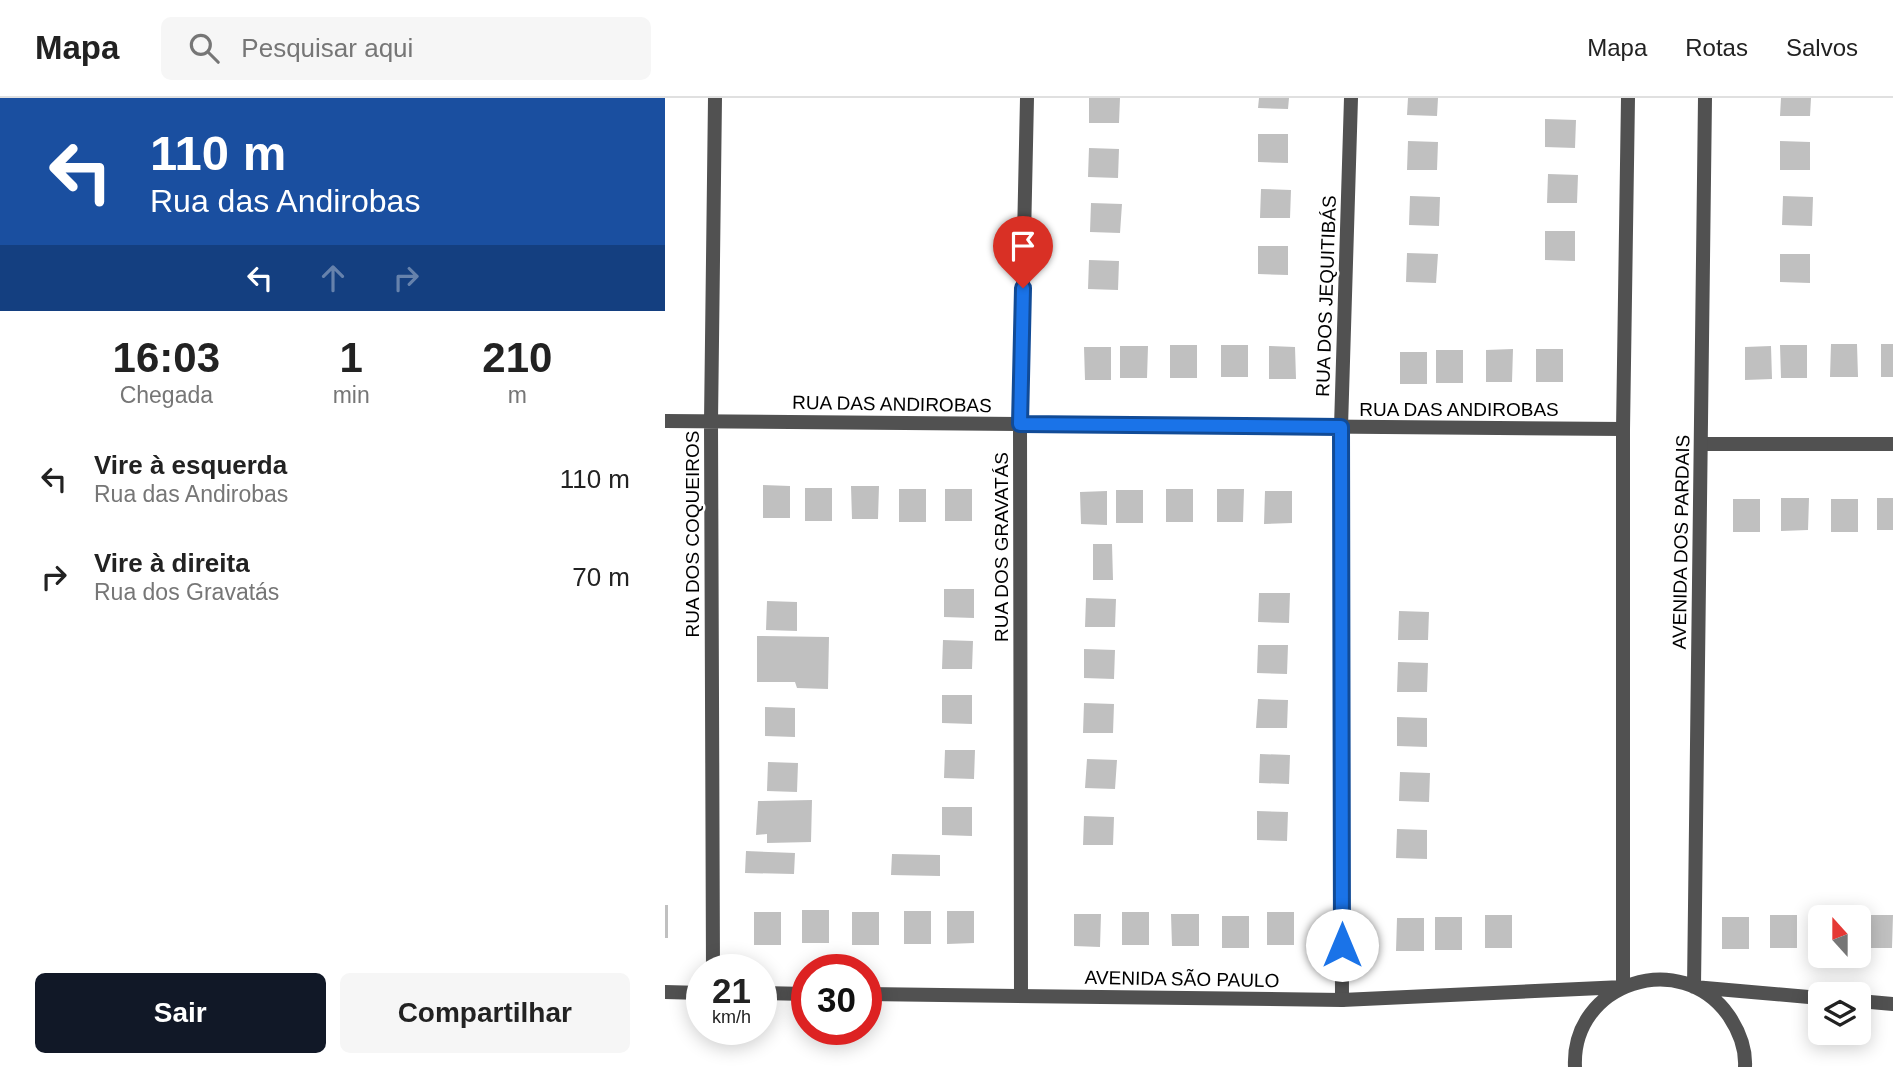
<!DOCTYPE html>
<html lang="pt">
<meta charset="utf-8">
<style>
:root{--surface:#fff;--page:#f6f6f6;--text:#222;--muted:#767676;--line:#e0e0e0;--accent:#111827}
body{margin:0;font-family:Helvetica,sans-serif;background:var(--page);color:var(--text);height:100vh;display:flex;flex-direction:column;font-size:26px;white-space:nowrap}
*{box-sizing:border-box;margin:0}
p{font-size:23px;color:var(--muted)}
.icon{flex:none;width:38px;height:38px;fill:none;stroke:currentColor;stroke-width:2;stroke-linecap:round;stroke-linejoin:round}
.map{position:relative;flex:1;overflow:hidden}
.sheet{display:flex;flex-direction:column;background:var(--surface);width:665px}
.sheet>*{flex:none}
.banner{background:#1a4fa0;color:#fff;overflow:hidden}
.needle{width:46px;rotate:339deg}
.controls{position:absolute;left:1143px;top:807px;display:grid;gap:14px}
.controls a{display:grid;place-items:center;width:63px;height:63px;border-radius:10px;background:var(--surface);box-shadow:0 4px 18px #0003;font-size:35px}
.speed{position:absolute;left:21px;top:856px;display:flex;gap:14px;font-size:35px;font-weight:700;text-align:center}
.speed>*{display:grid;place-content:center;width:91px;height:91px;border-radius:50%;background:var(--surface);box-shadow:0 4px 18px #0003;line-height:1}
.speed small{font-size:18px;font-weight:400}
.speed .limit{border:10px solid #d22;background:#fff;color:#111}
.pin{position:absolute;display:grid;place-items:center;width:60px;height:60px;color:#fff;margin:-72px -30px;border-radius:50% 50% 50% 0;rotate:-45deg;box-shadow:0 0 7px #0007}
.pin .icon{rotate:45deg}
.me{position:absolute;width:77px;margin:-38px;rotate:0deg;stroke-linejoin:round;filter:drop-shadow(0 0 5px #0008)}
.turn{display:flex;align-items:center;gap:24px;height:147px;padding:0 35px;font-size:32px}
.turn .icon{width:91px;height:91px;stroke-width:2.5}
.turn b{display:block;font-size:49px;line-height:60px}
.lanes{display:flex;align-items:center;height:66px;padding:0 35px;background:#0003;justify-content:center;gap:35px;direction:ltr}
.lanes .off{opacity:.35}
.eta{display:flex;justify-content:space-evenly;align-items:center;height:119px;text-align:center}
.eta b{font-size:42px;font-weight:700;line-height:49px}
.cta{display:flex;gap:14px;margin-top:auto;padding:14px 35px}
.cta a{flex:1;height:80px;border-radius:10px;background:var(--accent);color:#fff;font-size:28px;font-weight:700;line-height:80px;text-align:center}
.cta a+a{background:var(--page);color:var(--text)}
ul{padding:0;list-style:none}
li{display:flex;align-items:center;gap:21px;height:98px;padding:0 35px}
li div{flex:1}
li b{display:block;font-size:26px}
li em{font-style:normal}
header{display:flex;align-items:center;gap:42px;box-sizing:border-box;height:98px;padding:0 35px;background:var(--surface);border-bottom:2px solid var(--line)}
header strong{font-size:33px}
nav{display:flex;gap:38px;margin-inline-start:auto;font-size:24px}
.search{width:490px;height:63px;background:var(--page);display:flex;align-items:center;gap:18px;box-sizing:border-box;padding:0 24px;border-radius:10px;color:var(--muted);font-size:26px}
main{display:flex;flex:1;min-height:0}
.map>svg:first-child{display:block}
.building{fill:#c0c0c0}
.lines{fill:none;stroke-linecap:round;stroke-linejoin:round}
.minor{stroke:#515151;stroke-width:14}
.tertiary{stroke:#515151;stroke-width:14}
.route-casing{stroke:#114b97;stroke-width:18}
.route{stroke:#1a73e8;stroke-width:12}
.labels{text-anchor:middle;dominant-baseline:central;stroke-width:5;stroke-linejoin:round;paint-order:stroke}
.street-label{font-size:19px;fill:#000;stroke:#fff}
</style>
<header>
<strong>Mapa</strong>
<div class="search"><svg class="icon" aria-label="search" viewBox="0 0 24 24"><circle cx="10" cy="10" r="6"/><path d="M15 15l6 6"/></svg>Pesquisar aqui</div>
<nav><a>Mapa</a><a>Rotas</a><a>Salvos</a></nav>
</header>
<main>
<section class="sheet">
<div class="banner">
<div class="turn"><svg class="icon" aria-label="left" viewBox="0 0 24 24"><path d="M17 20v-9H6M10 6l-5 5 5 5"/></svg><div><b>110 m</b>Rua das Andirobas</div></div>
<div class="lanes"><svg class="icon" aria-label="left" viewBox="0 0 24 24"><path d="M17 20v-9H6M10 6l-5 5 5 5"/></svg><svg class="icon off" aria-label="ahead" viewBox="0 0 24 24"><path d="M12 20V5M6 11l6-6 6 6"/></svg><svg class="icon off" aria-label="right" viewBox="0 0 24 24"><path d="M7 20v-9h11M14 6l5 5-5 5"/></svg></div>
</div>
<div class="eta">
<div><b>16:03</b><p>Chegada</p></div>
<div><b>1</b><p>min</p></div>
<div><b>210</b><p>m</p></div>
</div>
<ul>
<li><svg class="icon" aria-label="left" viewBox="0 0 24 24"><path d="M17 20v-9H6M10 6l-5 5 5 5"/></svg><div><b>Vire à esquerda</b><p>Rua das Andirobas</p></div><em>110 m</em></li>
<li><svg class="icon" aria-label="right" viewBox="0 0 24 24"><path d="M7 20v-9h11M14 6l5 5-5 5"/></svg><div><b>Vire à direita</b><p>Rua dos Gravatás</p></div><em>70 m</em></li>
</ul>
<div class="cta"><a>Sair</a><a>Compartilhar</a></div>
</section>
<div class="map">
<svg width="1228" height="969" viewBox="0 0 1228 969">
<rect width="100%" height="100%" fill="#fff"/>
<path class="building" d="M 424,0 L 455,0 L 454,25 L 424,25 Z
M 594,0 L 624,0 L 623,11 L 593,10 Z
M 743,0 L 773,0 L 772,18 L 742,17 Z
M 1116,0 L 1146,0 L 1145,18 L 1115,18 Z
M 880,21 L 911,22 L 910,50 L 880,49 Z
M 593,36 L 623,36 L 623,65 L 593,64 Z
M 743,43 L 773,44 L 772,72 L 742,72 Z
M 1115,43 L 1145,44 L 1145,72 L 1115,72 Z
M 424,50 L 454,51 L 453,80 L 423,79 Z
M 883,76 L 913,77 L 912,105 L 882,105 Z
M 596,91 L 626,92 L 625,120 L 595,120 Z
M 745,98 L 775,99 L 774,128 L 744,127 Z
M 1118,98 L 1148,99 L 1147,128 L 1117,127 Z
M 426,105 L 457,106 L 455,135 L 425,134 Z
M 880,133 L 910,133 L 910,163 L 880,162 Z
M 593,148 L 623,148 L 623,177 L 593,176 Z
M 742,155 L 773,156 L 771,185 L 741,184 Z
M 1115,156 L 1145,156 L 1145,185 L 1115,184 Z
M 424,162 L 454,163 L 453,192 L 423,191 Z
M 1166,246 L 1192,246 L 1193,279 L 1165,279 Z
M 1216,246 L 1228,246 L 1228,279 L 1216,279 Z
M 505,247 L 532,247 L 532,280 L 505,280 Z
M 556,247 L 583,247 L 583,279 L 556,279 Z
M 1115,247 L 1142,247 L 1142,280 L 1116,280 Z
M 455,248 L 483,248 L 482,280 L 455,280 Z
M 604,248 L 630,249 L 631,281 L 604,281 Z
M 1106,248 L 1107,281 L 1080,282 L 1080,249 Z
M 419,249 L 446,249 L 446,282 L 420,282 Z
M 848,251 L 847,284 L 821,284 L 821,252 Z
M 871,251 L 898,251 L 898,284 L 871,284 Z
M 771,252 L 798,252 L 798,285 L 771,285 Z
M 735,254 L 762,254 L 762,286 L 735,286 Z
M 98,387 L 125,388 L 125,420 L 98,420 Z
M 186,388 L 214,388 L 213,421 L 187,421 Z
M 140,390 L 167,390 L 167,423 L 140,423 Z
M 234,391 L 261,391 L 261,424 L 234,424 Z
M 280,391 L 307,391 L 307,423 L 280,423 Z
M 501,391 L 528,391 L 528,424 L 501,424 Z
M 552,391 L 579,391 L 578,424 L 552,424 Z
M 451,392 L 478,392 L 478,425 L 451,425 Z
M 442,393 L 442,427 L 416,426 L 415,394 Z
M 600,393 L 627,393 L 627,425 L 599,426 Z
M 1116,400 L 1144,400 L 1143,432 L 1116,433 Z
M 1212,400 L 1228,400 L 1228,432 L 1212,432 Z
M 1068,401 L 1095,401 L 1095,434 L 1068,434 Z
M 1166,401 L 1193,401 L 1193,434 L 1166,434 Z
M 428,446 L 447,446 L 448,482 L 428,482 Z
M 279,491 L 309,491 L 309,520 L 279,519 Z
M 594,495 L 625,495 L 624,525 L 593,524 Z
M 421,500 L 451,501 L 450,529 L 420,529 Z
M 102,503 L 132,504 L 132,533 L 101,532 Z
M 734,513 L 764,514 L 763,542 L 733,542 Z
M 92,538 L 164,539 L 163,591 L 132,590 L 130,584 L 92,584 Z
M 278,542 L 308,543 L 307,571 L 277,571 Z
M 593,547 L 623,547 L 622,576 L 592,575 Z
M 419,551 L 450,552 L 449,581 L 419,580 Z
M 733,564 L 763,565 L 762,594 L 732,594 Z
M 277,597 L 307,597 L 307,626 L 277,625 Z
M 593,601 L 623,602 L 622,630 L 591,630 Z
M 419,605 L 449,606 L 448,635 L 418,635 Z
M 100,609 L 130,610 L 130,639 L 100,638 Z
M 732,619 L 762,620 L 762,649 L 732,648 Z
M 280,652 L 310,652 L 309,681 L 279,680 Z
M 595,656 L 625,657 L 624,686 L 594,685 Z
M 422,661 L 452,662 L 450,691 L 420,690 Z
M 103,664 L 133,665 L 132,694 L 102,693 Z
M 735,674 L 765,675 L 764,704 L 734,703 Z
M 147,702 L 146,744 L 102,745 L 102,736 L 91,737 L 93,703 Z
M 277,709 L 307,709 L 307,738 L 277,737 Z
M 592,713 L 623,714 L 622,743 L 592,742 Z
M 419,718 L 449,719 L 448,747 L 418,747 Z
M 732,731 L 762,732 L 762,761 L 731,760 Z
M 81,753 L 130,755 L 129,776 L 80,775 Z
M 227,756 L 275,757 L 275,778 L 226,777 Z
M 0,807 L 3,807 L 3,840 L 0,840 Z
M 137,812 L 164,812 L 164,845 L 137,845 Z
M 239,813 L 266,813 L 266,846 L 239,846 Z
M 282,813 L 309,813 L 309,845 L 282,846 Z
M 89,814 L 116,814 L 116,847 L 89,847 Z
M 187,814 L 214,814 L 214,847 L 187,847 Z
M 457,814 L 484,814 L 484,847 L 457,847 Z
M 602,814 L 629,814 L 629,847 L 602,847 Z
M 409,816 L 436,816 L 435,849 L 409,848 Z
M 506,816 L 534,816 L 534,848 L 507,848 Z
M 820,817 L 847,817 L 847,850 L 820,850 Z
M 1105,817 L 1132,817 L 1132,850 L 1105,850 Z
M 1200,817 L 1228,817 L 1227,850 L 1200,850 Z
M 557,818 L 584,818 L 584,850 L 557,850 Z
M 770,819 L 797,819 L 797,852 L 770,852 Z
M 1057,819 L 1084,819 L 1084,851 L 1057,851 Z
M 732,820 L 759,820 L 759,853 L 731,853 Z"/>
<g class="lines">
<path class="minor" d="M 0,323 L 958,331
M 1037,346 L 1228,346
M 48,872 L 46,324 L 50,0
M 356,898 L 355,326 L 362,0
M 677,902 L 676,329 L 686,0"/>
<path class="tertiary" d="M 1040,0 L 1029,889 L 1155,900
M 0,894 L 37,895
M 96,895 L 142,896
M 201,896 L 677,902 L 958,889 L 958,331 L 963,0
M 1194,903 L 1228,906
M 910,969 C 906,885 1016,849 1064,918 C 1074,933 1081,951 1080,969"/>
</g>
<g class="lines">
<g class="route-casing">
<path id="route" d="M 358,190 L 355,326 L 676,329 L 677,847"/>
</g>
<use href="#route" class="route"/>
</g>
<g class="labels">
<g class="street-label">
<text transform="translate(661 198) rotate(-88)">RUA DOS JEQUITIBÁS</text>
<text transform="translate(227 306) rotate(1)">RUA DAS ANDIROBAS</text>
<text x="794" y="311">RUA DAS ANDIROBAS</text>
<text transform="translate(27 436) rotate(-90)">RUA DOS COQUEIROS</text>
<text transform="translate(1016 444) rotate(-89)">AVENIDA DOS PARDAIS</text>
<text transform="translate(336 449) rotate(-90)">RUA DOS GRAVATÁS</text>
<text transform="translate(517 881) rotate(1)">AVENIDA SÃO PAULO</text>
</g>
</g>
</svg>
<div class="controls">
<a><svg class="needle" viewBox="-14 -14 28 28"><path d="M0-13l5 13h-10z" fill="#e53935"/><path d="M0 13l5-13h-10z" fill="#767676"/></svg></a>
<a><svg class="icon" aria-label="layers" viewBox="0 0 24 24"><path d="M12 4l9 5-9 5-9-5zM3 14l9 5 9-5"/></svg></a>
</div>
<div class="speed"><div>21<small>km/h</small></div><div class="limit">30</div></div>
<div class="pin" style="left:358px;top:190px;background:#d93025"><svg class="icon" aria-label="arrive" viewBox="0 0 24 24"><path d="M6 21V4h12l-3 4 3 4H6"/></svg></div>
<svg class="me" style="left:677px;top:847px" viewBox="-20 -20 40 40"><circle r="19" fill="#fff"/><path d="M0-13L10 11 0 6-10 11z" fill="#1a73e8"/></svg>
</div>
</main>
